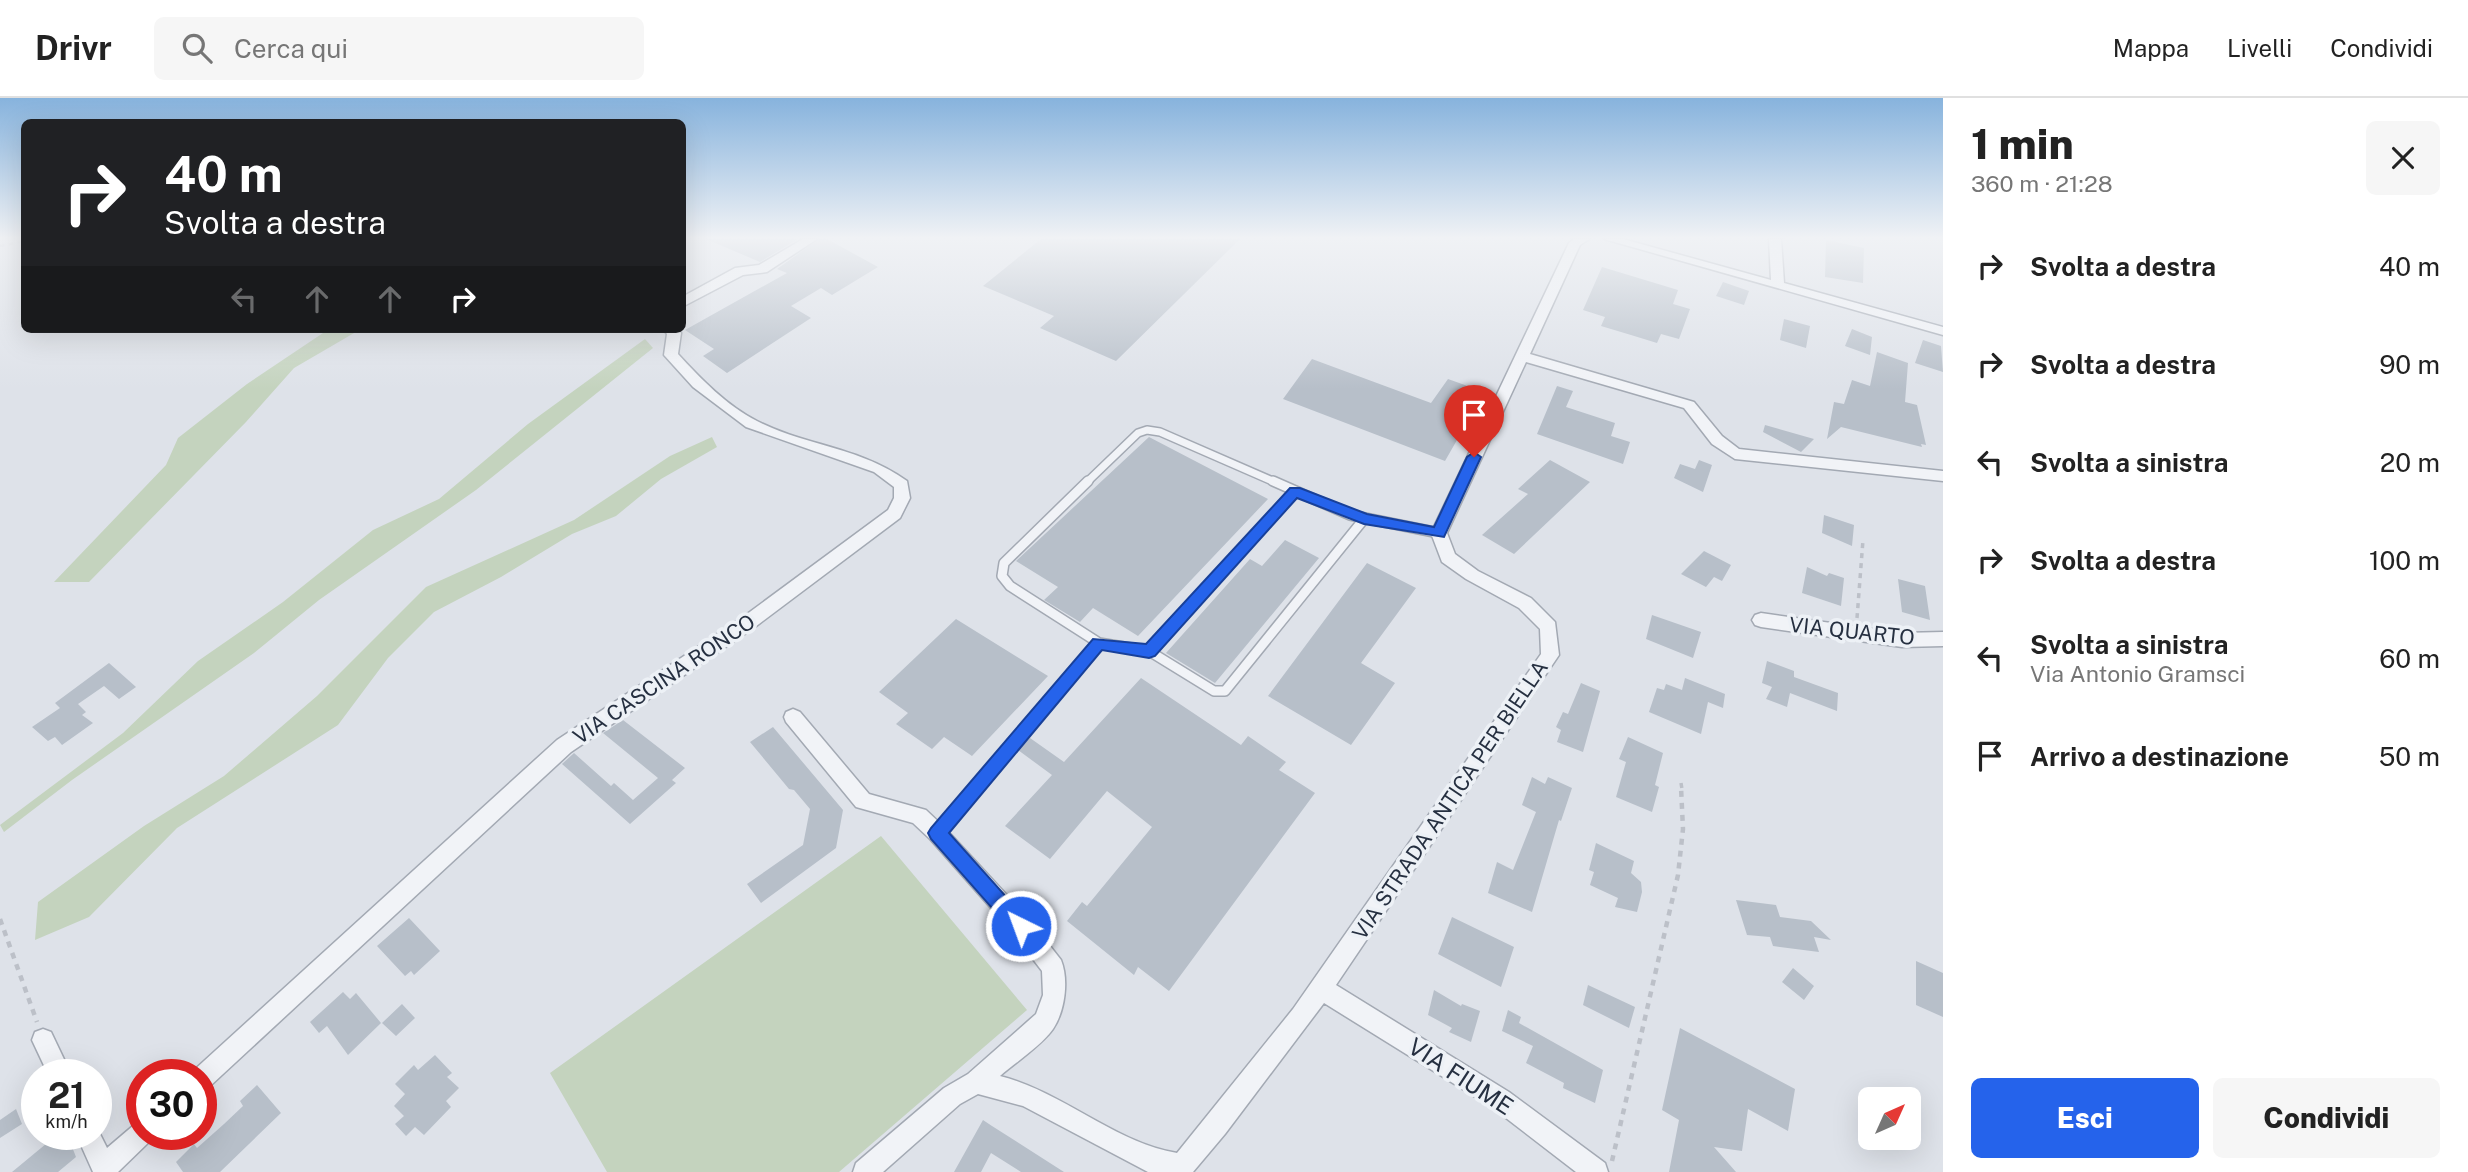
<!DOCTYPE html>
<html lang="it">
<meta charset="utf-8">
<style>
:root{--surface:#fff;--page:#f6f6f6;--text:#222;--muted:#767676;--line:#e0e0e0;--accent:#2563eb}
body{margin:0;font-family:"Public Sans",sans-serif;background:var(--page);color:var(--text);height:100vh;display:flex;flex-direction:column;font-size:26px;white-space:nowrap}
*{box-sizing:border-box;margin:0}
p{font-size:23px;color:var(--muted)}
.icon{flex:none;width:38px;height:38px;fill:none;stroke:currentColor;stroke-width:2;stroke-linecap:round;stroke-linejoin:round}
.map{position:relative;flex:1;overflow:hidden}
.panel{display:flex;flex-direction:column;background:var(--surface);width:525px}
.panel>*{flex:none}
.banner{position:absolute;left:21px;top:21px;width:665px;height:214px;border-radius:10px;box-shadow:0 7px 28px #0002;background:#202124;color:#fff;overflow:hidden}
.needle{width:46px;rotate:45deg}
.controls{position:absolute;left:1858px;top:989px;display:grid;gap:14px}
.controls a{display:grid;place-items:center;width:63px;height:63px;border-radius:10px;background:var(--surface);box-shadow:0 7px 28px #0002;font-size:35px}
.speed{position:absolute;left:21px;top:961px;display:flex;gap:14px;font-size:35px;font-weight:700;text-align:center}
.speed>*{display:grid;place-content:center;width:91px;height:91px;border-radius:50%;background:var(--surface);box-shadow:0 7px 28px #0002;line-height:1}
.speed small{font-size:18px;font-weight:400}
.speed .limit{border:10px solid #d22;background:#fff;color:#111}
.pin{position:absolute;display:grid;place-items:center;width:60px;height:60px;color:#fff;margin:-72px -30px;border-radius:50% 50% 50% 0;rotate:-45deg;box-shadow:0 0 7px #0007}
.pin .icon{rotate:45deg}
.me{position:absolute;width:77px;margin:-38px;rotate:318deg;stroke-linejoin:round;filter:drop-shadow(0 0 5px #0008)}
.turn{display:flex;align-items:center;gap:24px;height:147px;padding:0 28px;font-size:32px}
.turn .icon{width:91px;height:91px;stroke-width:2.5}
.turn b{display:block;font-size:49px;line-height:60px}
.lanes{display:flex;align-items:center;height:66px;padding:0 28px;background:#0003;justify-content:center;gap:35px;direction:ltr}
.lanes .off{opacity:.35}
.round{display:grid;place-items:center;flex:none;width:74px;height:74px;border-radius:10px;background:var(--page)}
.head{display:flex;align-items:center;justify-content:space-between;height:119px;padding:0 28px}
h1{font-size:42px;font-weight:800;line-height:52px}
.cta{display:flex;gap:14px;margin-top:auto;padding:14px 28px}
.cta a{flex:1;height:80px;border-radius:10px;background:var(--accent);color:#fff;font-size:28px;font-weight:800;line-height:80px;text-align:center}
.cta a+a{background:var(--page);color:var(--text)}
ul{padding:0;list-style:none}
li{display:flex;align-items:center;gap:21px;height:98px;padding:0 28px}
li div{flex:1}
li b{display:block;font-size:26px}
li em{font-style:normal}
header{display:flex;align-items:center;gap:42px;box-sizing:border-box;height:98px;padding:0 35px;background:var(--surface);border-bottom:2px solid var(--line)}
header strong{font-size:33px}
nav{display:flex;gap:38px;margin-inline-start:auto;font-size:24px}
.search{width:490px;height:63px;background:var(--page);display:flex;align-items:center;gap:18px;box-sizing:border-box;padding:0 24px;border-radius:10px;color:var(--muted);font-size:26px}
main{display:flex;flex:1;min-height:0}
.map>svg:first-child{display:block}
.green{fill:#c4d3be}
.building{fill:#b7bfc9}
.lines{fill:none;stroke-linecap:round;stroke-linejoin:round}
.lane-far2-casing{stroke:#a3a9b3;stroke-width:10}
.lane-far1-casing{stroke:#a3a9b3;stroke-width:12}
.lane-casing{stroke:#a3a9b3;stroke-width:14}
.street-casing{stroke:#a3a9b3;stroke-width:3}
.path-far2{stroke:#bcc0c8;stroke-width:2.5;stroke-dasharray:4.5 4.5;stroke-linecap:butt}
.path-far1{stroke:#bcc0c8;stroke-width:3.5;stroke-dasharray:5 5;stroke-linecap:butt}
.path{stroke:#bcc0c8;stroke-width:4.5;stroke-dasharray:6 6;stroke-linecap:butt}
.lane-far2{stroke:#f1f3f7;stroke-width:7}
.lane-far1{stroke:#f1f3f7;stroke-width:9}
.lane{stroke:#f1f3f7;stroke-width:10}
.street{fill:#f1f3f7;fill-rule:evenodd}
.route{fill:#2563eb;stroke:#184099;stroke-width:2}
.labels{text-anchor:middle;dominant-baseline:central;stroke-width:7;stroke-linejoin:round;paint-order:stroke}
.street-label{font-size:21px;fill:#263041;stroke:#edf1f6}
.near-street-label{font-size:24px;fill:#263041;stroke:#edf1f6}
</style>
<header>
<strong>Drivr</strong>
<div class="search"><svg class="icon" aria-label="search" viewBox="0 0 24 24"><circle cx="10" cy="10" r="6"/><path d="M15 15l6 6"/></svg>Cerca qui</div>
<nav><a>Mappa</a><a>Livelli</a><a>Condividi</a></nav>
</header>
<main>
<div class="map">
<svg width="1943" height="1074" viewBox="0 0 1943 1074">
<rect width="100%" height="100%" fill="#dee2e9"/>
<path class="green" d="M 323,231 L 361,231 L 294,270 L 246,324 L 89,484 L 54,484 L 166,367 L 178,340 L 247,286 L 323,235 Z
M 645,241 L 653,250 L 476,392 L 319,502 L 254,555 L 72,682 L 4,734 L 0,727 L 123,635 L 198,563 L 283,504 L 373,432 L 439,401 L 528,326 Z
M 712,339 L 717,349 L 661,381 L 616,418 L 572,436 L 501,479 L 434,514 L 388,560 L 338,627 L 177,730 L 89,819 L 35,842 L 38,804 L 144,728 L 224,678 L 317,598 L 426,489 L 574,422 L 670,358 Z
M 881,738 L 1027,912 L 839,1074 L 607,1074 L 550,975 Z"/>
<path class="building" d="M 706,141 L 798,141 L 760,164 Z
M 819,141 L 827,141 L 878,169 L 832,197 L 821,190 L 791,208 L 811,220 L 727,275 L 703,258 L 714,251 L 685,232 L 787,175 L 777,171 Z
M 1041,141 L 1240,141 L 1116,263 L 1040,230 L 1054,218 L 983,188 Z
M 1826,142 L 1864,150 L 1863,185 L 1825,179 Z
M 1602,169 L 1678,192 L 1673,206 L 1690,211 L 1679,241 L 1661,236 L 1657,245 L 1631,237 L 1601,228 L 1605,219 L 1583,212 Z
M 1723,184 L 1749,193 L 1744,207 L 1716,198 Z
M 1784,221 L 1810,228 L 1806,250 L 1780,242 Z
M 1852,231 L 1872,239 L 1870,257 L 1845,248 Z
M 1923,242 L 1941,248 L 1943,274 L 1915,265 Z
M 1877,254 L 1908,265 L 1905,304 L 1917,307 L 1926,347 L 1921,346 L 1922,349 L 1841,329 L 1827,341 L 1834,304 L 1844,306 L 1852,282 L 1870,288 Z
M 1312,261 L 1431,305 L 1448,281 L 1476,291 L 1461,318 L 1469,321 L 1445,363 L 1283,301 Z
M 1557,288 L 1573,293 L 1566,309 L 1615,325 L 1611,338 L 1630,344 L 1623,366 L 1537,336 Z
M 1765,327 L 1814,341 L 1801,354 L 1763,334 Z
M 1149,339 L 1268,401 L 1138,538 L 1093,510 L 1080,524 L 1044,502 L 1058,489 L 1016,463 Z
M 1550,362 L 1590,384 L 1514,456 L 1482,437 L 1528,396 L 1518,391 Z
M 1699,362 L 1712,367 L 1703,394 L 1674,380 L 1680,366 L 1695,371 Z
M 1824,417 L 1854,427 L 1852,448 L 1822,435 Z
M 1285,442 L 1319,460 L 1215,585 L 1166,555 L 1250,461 L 1262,468 Z
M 1704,453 L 1731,467 L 1722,483 L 1714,479 L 1706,489 L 1681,476 Z
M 1367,465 L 1416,490 L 1361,565 L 1395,585 L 1351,647 L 1268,598 Z
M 1807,469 L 1827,478 L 1829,475 L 1844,480 L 1841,508 L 1802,495 Z
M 1898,481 L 1925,488 L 1930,522 L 1902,514 Z
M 1652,517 L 1701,534 L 1693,560 L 1646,541 Z
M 956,521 L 1048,578 L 972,658 L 944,639 L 932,651 L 896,626 L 908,615 L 879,594 Z
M 1767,563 L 1794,573 L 1794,579 L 1838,595 L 1837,613 L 1790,595 L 1787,609 L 1766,601 L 1772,589 L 1762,585 Z
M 109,565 L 136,589 L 119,601 L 104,588 L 78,606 L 86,614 L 82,617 L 93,625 L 62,647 L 55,639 L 48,643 L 32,629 L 60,610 L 55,605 Z
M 1141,580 L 1241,647 L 1248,638 L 1286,664 L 1279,672 L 1315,695 L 1169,893 L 1138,869 L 1134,877 L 1067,823 L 1082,804 L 1087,808 L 1152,729 L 1107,693 L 1050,761 L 1005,728 L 1052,677 L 1018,652 L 1030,640 L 1064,664 Z
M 1685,580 L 1725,596 L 1723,610 L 1708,604 L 1701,636 L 1649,614 L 1657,590 L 1664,592 L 1666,586 L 1682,592 Z
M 1581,585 L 1600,593 L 1583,654 L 1557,644 L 1561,632 L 1556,629 L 1563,614 L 1568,616 Z
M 623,622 L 685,670 L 672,682 L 676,685 L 630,726 L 562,666 L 574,655 L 611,688 L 614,685 L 633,702 L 658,680 L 603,635 Z
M 773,629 L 843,712 L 836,750 L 761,805 L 747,786 L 803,747 L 810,711 L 794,692 L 789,691 L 750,644 Z
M 1628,639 L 1663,655 L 1655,687 L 1659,689 L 1652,714 L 1616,699 L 1626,664 L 1619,661 Z
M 1532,679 L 1545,686 L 1548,679 L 1572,690 L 1561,723 L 1559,722 L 1532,814 L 1488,795 L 1497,764 L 1513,772 L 1536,714 L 1522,707 Z
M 1596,745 L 1634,763 L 1631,775 L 1641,784 L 1642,794 L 1637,814 L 1615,809 L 1618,800 L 1590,787 L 1594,774 L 1589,772 Z
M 1736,802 L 1776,807 L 1780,819 L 1811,823 L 1831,842 L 1814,839 L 1819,854 L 1773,848 L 1770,839 L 1747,837 Z
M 1452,819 L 1514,849 L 1501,889 L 1438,856 Z
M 409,820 L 440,853 L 414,877 L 411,873 L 405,878 L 377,848 Z
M 1916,863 L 1943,875 L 1943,919 L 1916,907 Z
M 1793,870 L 1814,888 L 1804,902 L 1782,884 Z
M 1588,887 L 1635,909 L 1629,930 L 1583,907 Z
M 1434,892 L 1461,908 L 1462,906 L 1480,913 L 1471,944 L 1449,934 L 1452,930 L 1428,917 Z
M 343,894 L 350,901 L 356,895 L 381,925 L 348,957 L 327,928 L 319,935 L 310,924 Z
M 402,906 L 415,920 L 396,938 L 382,925 Z
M 1508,912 L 1521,919 L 1519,925 L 1603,972 L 1595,1005 L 1563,990 L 1564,985 L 1526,965 L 1533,948 L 1502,933 Z
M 1680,930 L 1795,991 L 1788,1033 L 1748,1011 L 1742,1053 L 1714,1049 L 1736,1074 L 1669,1074 L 1679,1022 L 1662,1012 Z
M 435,957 L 452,975 L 447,979 L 459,990 L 446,1003 L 451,1009 L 424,1037 L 415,1029 L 406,1038 L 395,1026 L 404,1018 L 394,1008 L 405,996 L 395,986 L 414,967 L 418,972 Z
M 257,987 L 281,1015 L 220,1074 L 183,1074 L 176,1064 L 194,1046 L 197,1050 L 224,1026 L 243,1008 L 240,1003 Z
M 16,1011 L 22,1026 L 0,1040 L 0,1022 Z
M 983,1022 L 992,1028 L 1064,1074 L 1021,1074 L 991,1055 L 981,1074 L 954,1074 Z
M 58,1036 L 67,1036 L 76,1059 L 58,1074 L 12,1074 Z"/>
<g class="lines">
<g class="lane-far2-casing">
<path id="lane-far2" d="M 1086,385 L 1138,335 L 1147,332 L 1160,334 L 1277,385"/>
</g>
<g class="lane-far1-casing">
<path id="lane-far1" d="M 1088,383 L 1004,465 L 1002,478 L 1010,488 L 1099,545 L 1149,553 L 1214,593 L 1225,593 L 1364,421
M 1273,383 L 1350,417 L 1439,435
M 1149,553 L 1295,393
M 975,691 L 1099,545"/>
</g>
<g class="lane-casing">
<path id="lane" d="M 937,735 L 976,689"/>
</g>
<g class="street-casing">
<path id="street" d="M 803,141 L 817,141 L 767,174 L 743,177 L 682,209 L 682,199 L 735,170 L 759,167 Z
M 1574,141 L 1589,141 L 1580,147 L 1530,256 L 1694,304 L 1722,338 L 1739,351 L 1943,373 L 1943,383 L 1735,361 L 1712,346 L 1684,310 L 1526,264 L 1447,435 L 1455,456 L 1478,473 L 1531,500 L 1555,524 L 1559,557 L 1336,887 L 1509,994 L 1605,1065 L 1608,1074 L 1576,1074 L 1493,1010 L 1324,905 L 1225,1036 L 1193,1074 L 1148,1074 L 1023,1008 L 978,996 L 960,1006 L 883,1074 L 853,1074 L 856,1065 L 944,990 L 968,976 L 1036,916 L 1043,897 L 1042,873 L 1013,835 L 930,741 L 913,725 L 856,709 L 786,624 L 784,619 L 786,614 L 793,611 L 800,614 L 869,696 L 926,712 L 944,729 L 1029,821 L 1061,862 C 1069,882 1065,913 1053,931 C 1042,947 1015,965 1000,978 C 1063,994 1115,1045 1177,1055 L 1293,911 L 1541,556 L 1540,531 L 1519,510 L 1466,481 L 1442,464 L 1431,435 L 1569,145 Z
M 1604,141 L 1623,141 L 1771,182 L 1769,141 L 1781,141 L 1784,185 L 1943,229 L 1943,237 Z
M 663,231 L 678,231 L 681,235 L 678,256 C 700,280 727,308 757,323 C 806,348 860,349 907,383 L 910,400 L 900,420 L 755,529 L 571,654 L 209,989 L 201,993 L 201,976 L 191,976 L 193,973 L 557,642 L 743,519 L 888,412 L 894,400 L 894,389 L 874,374 L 746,329 L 693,289 L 664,257 L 667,236 Z
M 1761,515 L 1902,535 L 1943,534 L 1943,548 L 1902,549 L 1761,529 L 1755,527 L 1752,522 L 1755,517 Z
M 43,931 L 51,934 L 71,976 L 48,976 L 32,942 L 35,934 Z
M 142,1023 L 142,1036 L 154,1036 L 150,1043 L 118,1074 L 93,1074 L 76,1036 L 96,1036 L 96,1028 L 107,1050 L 134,1027 Z"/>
</g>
<path class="path-far2" d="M 0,148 L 24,143"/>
<path class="path-far1" d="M 1857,520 L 1863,442
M 1681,685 L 1682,691"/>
<path class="path" d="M 0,821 L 37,924
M 1612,1063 L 1678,777 L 1683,731 L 1681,689"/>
<use href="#lane-far2" class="lane-far2"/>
<use href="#lane-far1" class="lane-far1"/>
<use href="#lane" class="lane"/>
<use href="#street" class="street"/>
</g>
<linearGradient id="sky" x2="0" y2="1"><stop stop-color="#87b3dd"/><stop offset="0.48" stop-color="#f0f2f5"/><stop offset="1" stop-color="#f0f2f5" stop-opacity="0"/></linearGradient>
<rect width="1943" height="291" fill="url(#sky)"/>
<path class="route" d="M 1474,354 L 1481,359 L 1444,439 L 1364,426 L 1297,400 L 1155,558 L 1149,560 L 1102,552 L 949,735 L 1027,822 L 1030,828 L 1027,835 L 1021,838 L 1014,835 L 931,741 L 928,735 L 931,730 L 1093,541 L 1146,546 L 1290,390 L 1300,390 L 1367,416 L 1434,429 L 1467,359 Z"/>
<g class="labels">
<g class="street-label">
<text transform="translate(1852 533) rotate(6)">VIA QUARTO</text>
<text transform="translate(664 581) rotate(-34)">VIA CASCINA RONCO</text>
<text transform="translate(1450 702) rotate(-56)">VIA STRADA ANTICA PER BIELLA</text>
</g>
<g class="near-street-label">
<text transform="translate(1461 978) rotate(33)">VIA FIUME</text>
</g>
</g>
</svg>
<div class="controls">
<a><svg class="needle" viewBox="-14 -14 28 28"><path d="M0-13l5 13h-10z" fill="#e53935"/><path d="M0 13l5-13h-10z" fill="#767676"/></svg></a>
</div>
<div class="speed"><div>21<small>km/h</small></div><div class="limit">30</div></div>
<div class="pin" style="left:1474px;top:359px;background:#d93025"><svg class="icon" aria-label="arrive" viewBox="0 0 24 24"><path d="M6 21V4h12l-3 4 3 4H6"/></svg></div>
<svg class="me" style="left:1021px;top:828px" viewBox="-20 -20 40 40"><circle r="17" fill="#2563eb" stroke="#fff" stroke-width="3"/><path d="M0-11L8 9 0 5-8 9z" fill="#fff"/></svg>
<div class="banner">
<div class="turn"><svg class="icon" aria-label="right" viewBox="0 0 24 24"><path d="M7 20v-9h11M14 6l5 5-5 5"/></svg><div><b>40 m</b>Svolta a destra</div></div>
<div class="lanes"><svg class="icon off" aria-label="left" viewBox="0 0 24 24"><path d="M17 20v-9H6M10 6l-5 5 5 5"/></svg><svg class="icon off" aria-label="ahead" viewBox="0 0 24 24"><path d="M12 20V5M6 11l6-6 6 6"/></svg><svg class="icon off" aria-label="ahead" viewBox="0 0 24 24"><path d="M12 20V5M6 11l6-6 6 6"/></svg><svg class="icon" aria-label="right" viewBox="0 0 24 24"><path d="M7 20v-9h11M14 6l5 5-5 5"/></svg></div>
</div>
</div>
<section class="panel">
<div class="head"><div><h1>1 min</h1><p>360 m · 21:28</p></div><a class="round"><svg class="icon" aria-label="close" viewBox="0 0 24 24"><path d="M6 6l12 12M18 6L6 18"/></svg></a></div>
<ul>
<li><svg class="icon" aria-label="right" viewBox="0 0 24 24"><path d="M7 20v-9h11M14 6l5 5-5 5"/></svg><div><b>Svolta a destra</b></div><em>40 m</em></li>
<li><svg class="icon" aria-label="right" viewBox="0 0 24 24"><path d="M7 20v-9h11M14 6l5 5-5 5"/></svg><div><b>Svolta a destra</b></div><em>90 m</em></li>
<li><svg class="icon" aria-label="left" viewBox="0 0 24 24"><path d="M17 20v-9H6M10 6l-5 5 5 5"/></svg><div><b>Svolta a sinistra</b></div><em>20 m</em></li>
<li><svg class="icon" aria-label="right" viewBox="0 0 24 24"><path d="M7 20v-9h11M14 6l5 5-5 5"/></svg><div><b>Svolta a destra</b></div><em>100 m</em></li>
<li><svg class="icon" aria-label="left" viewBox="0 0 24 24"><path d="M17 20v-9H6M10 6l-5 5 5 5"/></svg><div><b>Svolta a sinistra</b><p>Via Antonio Gramsci</p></div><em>60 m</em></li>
<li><svg class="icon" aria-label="arrive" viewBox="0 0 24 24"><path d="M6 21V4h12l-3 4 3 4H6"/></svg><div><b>Arrivo a destinazione</b></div><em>50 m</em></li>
</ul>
<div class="cta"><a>Esci</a><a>Condividi</a></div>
</section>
</main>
